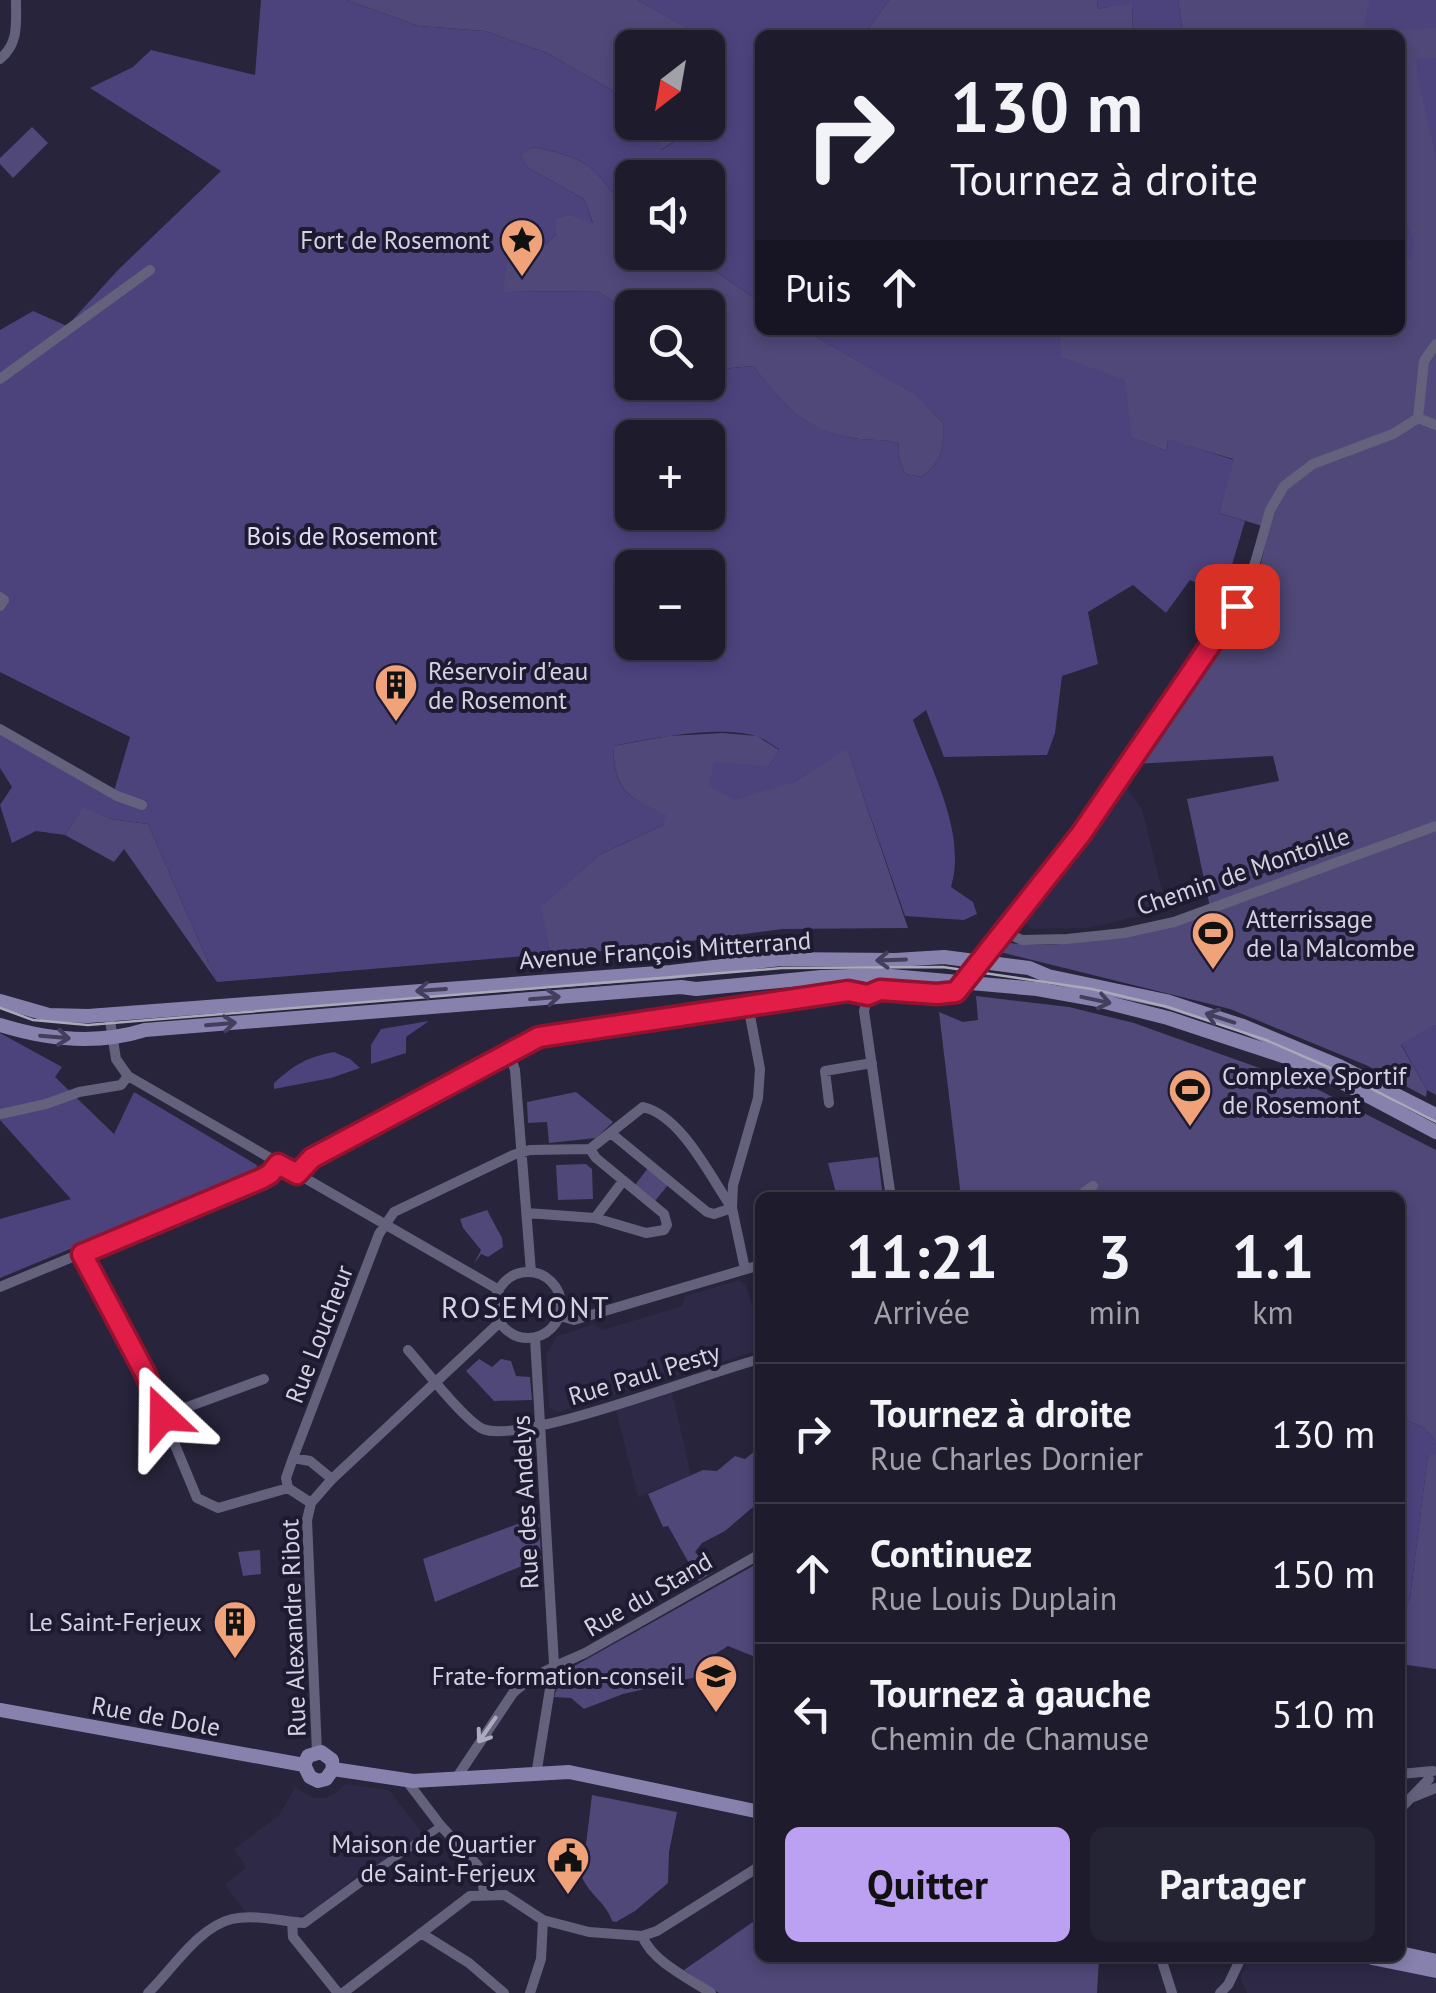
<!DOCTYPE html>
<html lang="fr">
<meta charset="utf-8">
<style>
:root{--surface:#1d1b2c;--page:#252434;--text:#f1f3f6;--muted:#a0a1a9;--line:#3b3948;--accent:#bca0f2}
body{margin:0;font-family:"PT Sans",sans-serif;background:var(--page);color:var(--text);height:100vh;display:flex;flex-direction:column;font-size:38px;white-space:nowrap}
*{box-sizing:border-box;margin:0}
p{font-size:32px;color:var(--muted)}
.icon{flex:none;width:55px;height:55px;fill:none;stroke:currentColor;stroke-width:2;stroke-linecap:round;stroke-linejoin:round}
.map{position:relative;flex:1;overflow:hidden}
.sheet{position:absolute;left:755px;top:1192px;width:650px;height:770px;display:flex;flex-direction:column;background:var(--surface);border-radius:15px;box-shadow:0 5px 15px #0003,0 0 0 2px var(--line)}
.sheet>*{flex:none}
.top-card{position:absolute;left:755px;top:30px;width:650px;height:305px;border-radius:15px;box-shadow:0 5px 15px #0003,0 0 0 2px var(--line);background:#1d1b2c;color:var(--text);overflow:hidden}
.needle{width:65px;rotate:211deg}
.buttons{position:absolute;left:615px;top:30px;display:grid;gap:20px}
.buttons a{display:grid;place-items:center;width:110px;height:110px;border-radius:15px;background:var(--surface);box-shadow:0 5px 15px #0003,0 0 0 2px var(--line);font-size:50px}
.pin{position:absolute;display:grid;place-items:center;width:85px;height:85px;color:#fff;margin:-42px;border-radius:20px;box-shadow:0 5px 15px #0006}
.me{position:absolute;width:110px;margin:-55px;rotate:337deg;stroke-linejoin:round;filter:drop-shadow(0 0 8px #0008)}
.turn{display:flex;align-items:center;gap:35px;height:210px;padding:0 30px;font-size:45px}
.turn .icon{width:130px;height:130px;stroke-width:2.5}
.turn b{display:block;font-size:70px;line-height:85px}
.then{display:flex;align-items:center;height:95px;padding:0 30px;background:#0003;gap:20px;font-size:38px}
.eta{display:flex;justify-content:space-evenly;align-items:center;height:170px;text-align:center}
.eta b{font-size:60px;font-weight:700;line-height:70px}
.primary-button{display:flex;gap:20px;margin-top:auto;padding:20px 30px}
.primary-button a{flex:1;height:115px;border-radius:15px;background:var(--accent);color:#111;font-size:40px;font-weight:700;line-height:115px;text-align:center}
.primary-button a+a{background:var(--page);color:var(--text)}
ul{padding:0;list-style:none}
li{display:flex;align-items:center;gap:30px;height:140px;padding:0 30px;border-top:2px solid var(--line)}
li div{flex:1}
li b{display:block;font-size:38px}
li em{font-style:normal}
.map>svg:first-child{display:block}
.built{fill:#2d2947}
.green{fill:#4f4879}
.forest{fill:#4c437d;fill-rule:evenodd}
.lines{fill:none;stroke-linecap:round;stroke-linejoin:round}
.pedestrian{stroke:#64617d;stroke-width:8}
.minor{stroke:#64617d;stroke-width:10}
.secondary{stroke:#8682ad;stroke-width:14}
.tram{stroke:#aaa9ba;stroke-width:2.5}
.oneway{stroke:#423e5c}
.oneway2{stroke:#adabbf}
.route-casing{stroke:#92132f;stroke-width:25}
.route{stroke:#e11d48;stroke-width:18}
.labels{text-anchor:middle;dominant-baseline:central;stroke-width:8;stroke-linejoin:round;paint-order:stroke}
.poi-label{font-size:25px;fill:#d4d3e2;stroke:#1d1a31;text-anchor:end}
.park-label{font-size:25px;fill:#e0dff1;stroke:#1d1a31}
.street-label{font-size:25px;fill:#d4d3e2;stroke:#1d1a31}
.quarter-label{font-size:30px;letter-spacing:2.5px;fill:#d4d3e2;stroke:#1d1a31}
</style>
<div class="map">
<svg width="1436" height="1993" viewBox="0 0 1436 1993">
<rect width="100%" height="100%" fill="#27243b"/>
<path class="built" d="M 1124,785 L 1142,809 L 1167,910 L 1088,928 L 1032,929 L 1018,919 Z
M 739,1280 L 746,1284 L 760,1331 L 760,1350 L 558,1412 L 549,1408 L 546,1355 L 557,1336 L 594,1324 L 602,1330 L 682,1306 L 685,1296 Z
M 672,1392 L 691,1475 L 638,1497 L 616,1410 Z
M 345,1784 L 389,1790 L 423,1834 L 396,1856 L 364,1871 L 308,1914 L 295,1918 L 247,1914 L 225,1885 L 246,1867 L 234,1849 L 280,1814 L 295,1787 L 313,1798 L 324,1798 L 334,1794 Z
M 1248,1958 L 1340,1958 L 1436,1978 L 1436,1993 L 1247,1993 L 1240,1978 Z"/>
<path class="green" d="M 346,0 L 638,0 L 722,47 L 726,71 L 712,119 L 708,122 L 708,48 L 632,48 L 632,102 L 547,53 L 485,31 L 419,26 Z
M 889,0 L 1097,0 L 1098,9 L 1132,2 L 1133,35 L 853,35 L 864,34 Z
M 1178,0 L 1436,0 L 1436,1025 L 1401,1045 L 1427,1090 L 1426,1097 L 1368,1066 L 1230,1009 L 1000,952 L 1002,942 C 1071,953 1145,930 1211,912 L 1187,799 L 1279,781 L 1273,756 L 1136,764 L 1254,593 L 1269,528 L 1219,513 L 1233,459 L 1168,440 L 1167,451 L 1130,437 L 1124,381 L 1060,357 L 1059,330 L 1400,330 L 1400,35 L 1183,35 Z
M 657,122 L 706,123 L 660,150 Z
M 32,127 L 48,143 L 13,178 L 0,164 L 0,158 Z
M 533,147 C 551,151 572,155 587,165 C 603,176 613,198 632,211 L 632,252 L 690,253 L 760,302 L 760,330 L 805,330 L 916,395 L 943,423 C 944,448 942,461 922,477 L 905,474 L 898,455 L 899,444 C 886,438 867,441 852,438 C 803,430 782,403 753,366 L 711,370 L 708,368 L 708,308 L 632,308 L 632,314 L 597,291 L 503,292 C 505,258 507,244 545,245 L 556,234 L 555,219 L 569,214 L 593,223 L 584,199 L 528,168 L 520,154 Z
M 723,733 L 757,736 L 779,750 L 769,766 L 792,783 L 847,748 L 908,928 L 783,929 L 620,950 L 550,954 L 540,907 L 599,855 L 663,825 L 665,815 C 627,797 615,791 613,746 L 668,736 Z
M 83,806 L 111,819 L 148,824 L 217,982 L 124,849 L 114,862 L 65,835 Z
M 976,996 L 1069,1007 L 1134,1023 L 1315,1088 L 1436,1150 L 1436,1441 L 1424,1428 L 1400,1417 L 1400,1198 L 961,1197 L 939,1012 L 963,1022 L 978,1020 Z
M 576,1092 L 613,1122 L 596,1138 L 549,1143 L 547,1122 L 528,1123 L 527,1102 Z
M 878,1157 L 883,1197 L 837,1197 L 828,1163 Z
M 586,1164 L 592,1169 L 593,1199 L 558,1200 L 556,1165 Z
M 648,1168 L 668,1185 L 655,1201 L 635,1185 Z
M 487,1210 L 502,1238 L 503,1247 L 488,1257 L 481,1254 L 474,1264 L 481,1250 L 463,1228 L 460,1219 Z
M 479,1359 L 492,1367 L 501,1359 L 511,1361 L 516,1376 L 530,1377 L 532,1400 L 494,1401 L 466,1371 Z
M 760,1447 L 760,1501 L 725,1531 L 702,1543 L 695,1552 L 713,1572 L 699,1581 L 668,1526 L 663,1527 L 648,1494 L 703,1470 L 717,1471 L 735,1456 L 745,1459 Z
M 1428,1454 L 1436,1454 L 1436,1669 L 1400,1664 L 1400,1621 L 1410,1598 Z
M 539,1516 L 541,1558 L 435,1602 L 423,1559 Z
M 260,1550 L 261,1574 L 243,1576 L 238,1552 Z
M 760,1562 L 760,1659 L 728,1646 L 706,1660 L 706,1667 L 714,1673 L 623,1694 L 584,1709 L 571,1698 L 554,1697 L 562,1673 Z
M 592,1795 L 677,1812 L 669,1852 L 668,1883 L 635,1911 L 616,1922 L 612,1921 C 606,1902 589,1895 582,1877 Z
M 760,1917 L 760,1958 L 1099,1958 L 1097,1993 L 719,1993 L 684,1970 Z"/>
<path class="forest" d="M 261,0 L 346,0 L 419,26 L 485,31 L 547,53 L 632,102 L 632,122 L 657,123 L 661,150 L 712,119 L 726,71 L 721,47 L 638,0 L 889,0 L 864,34 L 760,35 L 760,302 L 690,253 L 708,252 L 708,178 L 632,178 L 632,211 C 613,198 603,176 587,165 C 572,155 551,151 533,147 L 521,154 L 528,168 L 584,199 L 593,224 L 569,214 L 556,219 L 556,234 L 545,245 C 507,244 505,258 504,292 L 597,291 L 632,314 L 632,382 L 708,382 L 708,368 L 712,370 L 753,366 C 783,404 802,429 852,438 C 867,441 886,438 899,444 L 898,455 L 905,474 L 922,477 C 942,461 944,447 943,423 L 915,395 L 805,330 L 1059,330 L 1061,357 L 1125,380 L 1131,437 L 1167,451 L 1168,439 L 1234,460 L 1219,513 L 1245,521 L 1223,595 L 1190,580 L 1166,613 L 1133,585 L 1088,612 L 1098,664 L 1062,676 L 1055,733 L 1047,755 L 944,757 L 926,710 L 913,720 C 931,770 967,833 951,887 L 973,902 L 977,914 L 964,920 L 905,916 L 847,749 L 792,783 L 734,800 L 709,785 L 714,762 L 769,766 L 779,749 C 772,746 765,739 758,737 C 722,724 650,739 613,746 C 615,792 627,797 666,815 L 663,825 L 599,855 L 541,907 L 550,954 L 217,982 L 148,824 L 111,819 L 83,807 L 65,835 L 36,831 L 12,843 L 0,805 L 12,787 L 0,768 L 0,732 L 112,798 L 130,737 L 0,672 L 0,330 L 33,311 L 67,326 L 118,270 L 221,171 L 90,88 L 133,67 L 151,50 L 255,75 ZM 632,438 L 708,438 L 708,512 L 632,512 ZM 632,568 L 708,568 L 708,642 L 632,642 Z
M 1097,0 L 1178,0 L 1183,35 L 1133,35 L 1132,3 L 1098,9 Z
M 1370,0 L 1436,0 L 1436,28 L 1387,30 L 1387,35 L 1361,35 Z
M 1436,58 L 1436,159 L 1415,60 Z
M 1400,204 L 1414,240 L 1411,259 L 1400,257 Z
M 429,1021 L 406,1037 L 406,1053 L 371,1064 L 371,1045 L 381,1029 Z
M 1436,1025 L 1436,1095 L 1427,1090 L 1401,1044 Z
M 0,1033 L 62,1067 L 55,1077 L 114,1134 L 134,1092 L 257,1165 L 256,1172 L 0,1278 L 0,1219 L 71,1199 L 0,1120 Z
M 334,1052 L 350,1059 L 360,1068 L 331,1078 L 274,1089 L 274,1083 C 294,1065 307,1057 334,1052 Z
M 1400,1417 L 1424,1428 L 1436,1441 L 1436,1454 L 1428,1455 L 1410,1598 L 1401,1621 Z"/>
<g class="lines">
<path class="pedestrian" d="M 371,1874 L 441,1826"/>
<path class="minor" d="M 0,59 C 19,43 16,24 16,0
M 0,379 L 150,270
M 1418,418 L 1424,361 L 1436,344
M 1418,418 L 1436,425
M 0,597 L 4,600 L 0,606
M 0,729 L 117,796 L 142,805
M 1002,931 L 1022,940 L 1067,939 L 1124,933 L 1174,922 L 1436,826
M 868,995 L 864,1011 L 891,1198
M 109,1014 L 116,1059 L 128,1076 L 499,1290
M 509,1053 L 515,1070 L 531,1272
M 829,1103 L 825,1071 L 872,1063
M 0,1114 L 46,1104 L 79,1092 L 121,1085 L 128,1076
M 297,1175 L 312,1158 L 539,1037 L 848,991 C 866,993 865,991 880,990 C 905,989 932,999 956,992 L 1081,834 L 1237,606 L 1255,563 L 1270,510 L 1284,486 L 1313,464 L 1393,434 L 1418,418
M 1076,1198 L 1093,1186
M 527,1213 L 595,1218 L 646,1233 L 664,1230 L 667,1225 L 664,1214 L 596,1158 L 590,1149
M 595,1218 L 623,1181
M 82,1254 L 145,1373 L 197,1498 L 218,1508 L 288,1488
M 745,1269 L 732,1208 L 733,1185 L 758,1098 L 760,1069 L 748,1005
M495 1305a33 33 0 1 1 66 0a33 33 0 1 1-66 0Z
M 0,1287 L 261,1179 L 270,1174 L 278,1164
M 560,1316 L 574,1320 L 760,1265
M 535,1338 L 554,1664 L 536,1775
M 408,1350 C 424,1368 465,1421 483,1429 C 523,1445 708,1372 760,1359
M 163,1416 L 264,1379
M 293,1458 L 379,1234 L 394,1212 L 513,1155 L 530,1150 L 590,1149 L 643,1107 C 682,1116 711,1178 732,1208 L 714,1214 L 707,1212 L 612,1134
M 311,1503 L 288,1488 L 286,1478 L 293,1458 L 310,1461 L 332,1479
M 317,1752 L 307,1520 L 311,1503 L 332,1479 L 500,1322
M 1400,1774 L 1433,1771
M 406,1780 L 441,1826 L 478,1866 L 485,1894
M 455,1780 L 513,1693 C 535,1673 559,1665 585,1653 L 760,1554
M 1413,1797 L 1436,1788
M 1400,1809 L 1429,1779
M 292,1922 L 293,1937 L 338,1993
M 421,1933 L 469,1963 L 504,1993
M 642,1936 C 654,1963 687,1977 711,1993
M 1161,1958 L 1172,1993
M 148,1993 C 172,1970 198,1927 232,1919 C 254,1914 281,1921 304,1923 L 371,1874
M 343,1993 L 470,1896 L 505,1895 L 543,1920 L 589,1932 L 642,1936 L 657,1931 L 760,1866
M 530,1993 L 541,1959 L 543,1920
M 1220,1993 L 1228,1985 L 1241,1958"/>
<path class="secondary" d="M 0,1001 L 49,1015 L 88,1016 L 671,972 L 781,959 L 895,960 L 944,957 L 1029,968 L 1048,976 L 1166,1001 L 1243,1026 L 1339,1066 L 1436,1115
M 0,1025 C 48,1040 97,1045 145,1030 L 681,987 L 696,989 L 821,977 L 880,975 L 1037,989 L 1093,999 L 1168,1018 L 1286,1057 L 1338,1080 L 1436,1132
M 0,1710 L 304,1765
M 304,1765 L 308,1756 L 321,1752 L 332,1760 L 333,1769
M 304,1765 L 310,1777 L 318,1781 L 326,1779 L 333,1769
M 333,1769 L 413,1781 L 569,1772 L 760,1812
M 1400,1953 L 1436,1961
M 1372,1958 L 1436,1971"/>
<path class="tram" d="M 0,1008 L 33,1020 L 88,1025 L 782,968 L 943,967 L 1092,989 L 1168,1007 L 1266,1040 L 1337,1071 L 1436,1122"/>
</g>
<defs><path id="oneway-shaft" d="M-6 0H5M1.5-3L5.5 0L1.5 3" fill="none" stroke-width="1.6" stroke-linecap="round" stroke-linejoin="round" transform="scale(2.5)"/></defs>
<g class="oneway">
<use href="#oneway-shaft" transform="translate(891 960) rotate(178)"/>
<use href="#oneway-shaft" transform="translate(431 990) rotate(176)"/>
<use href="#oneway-shaft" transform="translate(545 998) rotate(-5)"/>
<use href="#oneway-shaft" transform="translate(1096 1000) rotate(12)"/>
<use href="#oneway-shaft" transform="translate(1220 1018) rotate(-162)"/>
<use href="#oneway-shaft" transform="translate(221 1024) rotate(-5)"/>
<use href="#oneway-shaft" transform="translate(55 1037) rotate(5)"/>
</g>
<use class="oneway2" href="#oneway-shaft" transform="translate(487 1730) rotate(125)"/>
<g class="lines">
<g class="route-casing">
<path id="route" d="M 163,1416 L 145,1373 L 82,1254 L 261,1179 L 270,1174 L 278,1164 L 297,1174 L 312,1158 L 539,1037 L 848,991 L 868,995 L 880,990 L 937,994 L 956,992 L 1081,834 L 1237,606"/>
</g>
<use href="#route" class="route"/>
</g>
<defs>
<g id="sight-pin" transform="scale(2.25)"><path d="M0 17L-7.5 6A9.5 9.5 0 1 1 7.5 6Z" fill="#f0a279" stroke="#1d1a31"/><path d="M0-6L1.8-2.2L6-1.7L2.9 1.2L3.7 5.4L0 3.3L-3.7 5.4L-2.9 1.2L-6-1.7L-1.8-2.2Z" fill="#111"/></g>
<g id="building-pin" transform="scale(2.25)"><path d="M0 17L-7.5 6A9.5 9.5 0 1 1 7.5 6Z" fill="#f0a279" stroke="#1d1a31"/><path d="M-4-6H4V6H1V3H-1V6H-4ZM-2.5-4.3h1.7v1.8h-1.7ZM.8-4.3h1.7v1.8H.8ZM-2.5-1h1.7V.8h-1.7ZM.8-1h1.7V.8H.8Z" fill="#111"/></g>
<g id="stadium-pin" transform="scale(2.25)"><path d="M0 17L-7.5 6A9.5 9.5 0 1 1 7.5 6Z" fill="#f0a279" stroke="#1d1a31"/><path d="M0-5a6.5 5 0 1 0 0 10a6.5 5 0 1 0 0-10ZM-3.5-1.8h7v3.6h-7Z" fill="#111"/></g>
<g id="university-pin" transform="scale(2.25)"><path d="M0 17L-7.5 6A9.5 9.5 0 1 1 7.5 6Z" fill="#f0a279" stroke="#1d1a31"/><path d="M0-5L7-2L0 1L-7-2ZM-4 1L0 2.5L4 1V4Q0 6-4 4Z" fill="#111"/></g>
<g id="civic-pin" transform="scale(2.25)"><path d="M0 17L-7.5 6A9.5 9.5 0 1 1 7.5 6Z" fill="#f0a279" stroke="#1d1a31"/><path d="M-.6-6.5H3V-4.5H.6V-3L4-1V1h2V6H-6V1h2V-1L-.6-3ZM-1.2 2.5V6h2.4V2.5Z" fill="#111"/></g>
</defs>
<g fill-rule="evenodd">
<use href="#sight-pin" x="522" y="240"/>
<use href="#building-pin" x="396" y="685"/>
<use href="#stadium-pin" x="1213" y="933"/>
<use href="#stadium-pin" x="1190" y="1090"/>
<use href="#building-pin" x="235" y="1622"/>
<use href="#university-pin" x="716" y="1676"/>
<use href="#civic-pin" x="568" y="1858"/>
</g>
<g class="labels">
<g class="poi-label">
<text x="490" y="240">Fort de Rosemont</text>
<text x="428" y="671" text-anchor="start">Réservoir d'eau<tspan x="428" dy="29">de Rosemont</tspan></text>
<text x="1246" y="919" text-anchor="start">Atterrissage<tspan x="1246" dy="29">de la Malcombe</tspan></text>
<text x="1222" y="1076" text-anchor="start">Complexe Sportif<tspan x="1222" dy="29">de Rosemont</tspan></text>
<text x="202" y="1622">Le Saint-Ferjeux</text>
<text x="684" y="1676">Frate-formation-conseil</text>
<text x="536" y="1844">Maison de Quartier<tspan x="536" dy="29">de Saint-Ferjeux</tspan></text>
</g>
<g class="park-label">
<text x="342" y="536">Bois de Rosemont</text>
</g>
<g class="street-label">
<text transform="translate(1243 871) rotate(-19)">Chemin de Montoille</text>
<text transform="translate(665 950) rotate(-4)">Avenue François Mitterrand</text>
<text transform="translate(319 1334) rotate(-69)">Rue Loucheur</text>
<text transform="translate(644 1374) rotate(-17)">Rue Paul Pesty</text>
<text transform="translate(525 1502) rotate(-93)">Rue des Andelys</text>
<text transform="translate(648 1594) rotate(-30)">Rue du Stand</text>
<text transform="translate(293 1628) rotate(-92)">Rue Alexandre Ribot</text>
<text transform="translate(156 1716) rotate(10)">Rue de Dole</text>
</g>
<g class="quarter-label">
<text x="526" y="1306">ROSEMONT</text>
</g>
</g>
</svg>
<div class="buttons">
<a><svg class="needle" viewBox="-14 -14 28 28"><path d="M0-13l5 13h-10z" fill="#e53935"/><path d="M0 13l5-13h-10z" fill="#a0a1a9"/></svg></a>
<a><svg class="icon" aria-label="sound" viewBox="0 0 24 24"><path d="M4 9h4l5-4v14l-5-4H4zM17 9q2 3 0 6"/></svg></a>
<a><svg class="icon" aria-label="search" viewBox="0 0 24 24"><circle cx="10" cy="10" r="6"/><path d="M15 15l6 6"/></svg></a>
<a>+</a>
<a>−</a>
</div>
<div class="pin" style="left:1237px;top:606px;background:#d93025"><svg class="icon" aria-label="arrive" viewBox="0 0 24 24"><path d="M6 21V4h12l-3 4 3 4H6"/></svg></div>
<svg class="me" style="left:163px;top:1416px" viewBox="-20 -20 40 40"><path d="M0-17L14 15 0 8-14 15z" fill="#e11d48" stroke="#fff" stroke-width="4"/></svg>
<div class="top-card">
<div class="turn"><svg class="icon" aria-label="right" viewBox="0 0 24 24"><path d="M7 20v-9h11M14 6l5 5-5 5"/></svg><div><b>130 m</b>Tournez à droite</div></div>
<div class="then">Puis<svg class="icon" aria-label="ahead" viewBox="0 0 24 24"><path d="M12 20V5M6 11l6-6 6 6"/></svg></div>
</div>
<section class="sheet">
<div class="eta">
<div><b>11:21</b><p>Arrivée</p></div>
<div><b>3</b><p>min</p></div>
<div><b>1.1</b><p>km</p></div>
</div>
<ul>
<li><svg class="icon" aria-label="right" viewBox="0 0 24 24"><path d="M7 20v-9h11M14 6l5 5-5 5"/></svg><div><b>Tournez à droite</b><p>Rue Charles Dornier</p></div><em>130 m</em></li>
<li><svg class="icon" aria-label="ahead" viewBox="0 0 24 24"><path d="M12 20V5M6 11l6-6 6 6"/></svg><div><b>Continuez</b><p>Rue Louis Duplain</p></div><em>150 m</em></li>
<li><svg class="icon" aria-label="left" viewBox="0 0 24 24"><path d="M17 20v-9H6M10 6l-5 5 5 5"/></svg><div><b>Tournez à gauche</b><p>Chemin de Chamuse</p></div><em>510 m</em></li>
</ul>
<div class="primary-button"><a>Quitter</a><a>Partager</a></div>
</section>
</div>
